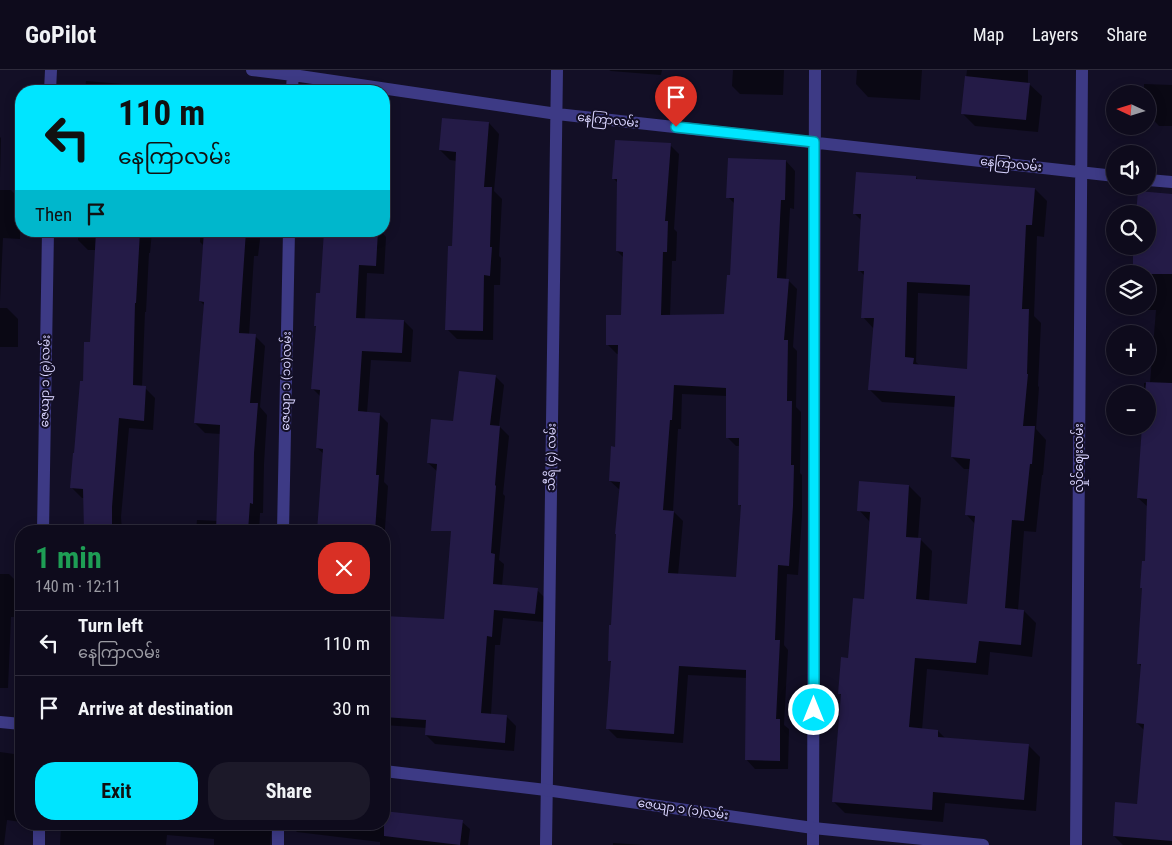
<!DOCTYPE html>
<meta charset="utf-8">
<style>
:root{--surface:#0e0b1c;--page:#1c1929;--text:#f1f3f6;--muted:#9b9ba3;--line:#2e2b3b;--accent:#00e5ff}
body{margin:0;font-family:"Roboto Condensed","Noto Sans Myanmar",sans-serif;background:var(--page);color:var(--text);height:100vh;display:flex;flex-direction:column;font-size:19px;white-space:nowrap}
*{box-sizing:border-box;margin:0}
p{font-size:16px;color:var(--muted)}
.icon{flex:none;width:28px;height:28px;fill:none;stroke:currentColor;stroke-width:2;stroke-linecap:round;stroke-linejoin:round}
.map{position:relative;flex:1;overflow:hidden}
.panel{position:absolute;left:15px;top:455px;width:375px;height:305px;display:flex;flex-direction:column;background:var(--surface);border-radius:20px;box-shadow:0 2px 12px #0003,0 0 0 1px var(--line)}
.panel>*{flex:none}
.banner{position:absolute;left:15px;top:15px;width:375px;height:152px;border-radius:20px;box-shadow:0 2px 12px #0003,0 0 0 1px var(--line);background:#00e5ff;color:#111;overflow:hidden}
.needle{width:32px;rotate:274deg}
.fabs{position:absolute;left:1106px;top:15px;display:grid;gap:10px}
.fabs a{display:grid;place-items:center;width:50px;height:50px;border-radius:50%;background:var(--surface);box-shadow:0 2px 12px #0003,0 0 0 1px var(--line);font-size:25px}
.pin{position:absolute;display:grid;place-items:center;width:42px;height:42px;color:#fff;margin:-51px -21px;border-radius:50% 50% 50% 0;rotate:-45deg;box-shadow:0 0 5px #0007}
.pin .icon{rotate:45deg}
.me{position:absolute;width:55px;margin:-28px;rotate:0deg;stroke-linejoin:round;filter:drop-shadow(0 0 4px #0008)}
.turn{display:flex;align-items:center;gap:18px;height:105px;padding:0 20px;font-size:22px}
.turn .icon{width:65px;height:65px;stroke-width:2.5}
.turn b{display:block;font-size:35px;line-height:42px}
.then{display:flex;align-items:center;height:48px;padding:0 20px;background:#0003;gap:10px;font-size:19px}
.round{display:grid;place-items:center;flex:none;width:52px;height:52px;border-radius:20px;background:var(--page)}
.summary{display:flex;align-items:center;justify-content:space-between;height:85px;padding:0 20px}
h1{font-size:30px;font-weight:700;line-height:38px;color:#1e9e55}
.action{display:flex;gap:10px;margin-top:auto;padding:10px 20px}
.action a{flex:1;height:58px;border-radius:20px;background:var(--accent);color:#111;font-size:20px;font-weight:700;line-height:58px;text-align:center}
.action a+a{background:var(--page);color:var(--text)}
ul{padding:0;list-style:none}
li{display:flex;align-items:center;gap:15px;height:65px;padding:0 20px;border-top:1px solid var(--line)}
li div{flex:1}
li b{display:block;font-size:19px}
li em{font-style:normal}
header{display:flex;align-items:center;gap:30px;box-sizing:border-box;height:70px;padding:0 25px;background:var(--surface);border-bottom:1px solid var(--line)}
header strong{font-size:24px}
nav{display:flex;gap:28px;margin-inline-start:auto;font-size:18px}
.map>svg:first-child{display:block}
.shadow{fill:#0007;fill-rule:evenodd}
.building{fill:#241b47;fill-rule:evenodd}
.lines{fill:none;stroke-linecap:round;stroke-linejoin:round}
.minor{stroke:#3d3a85;stroke-width:12}
.tertiary{stroke:#3d3a85;stroke-width:12}
.route-casing{stroke:#0095a6;stroke-width:12}
.route{stroke:#00e5ff;stroke-width:9}
.labels{text-anchor:middle;dominant-baseline:central;stroke-width:4;stroke-linejoin:round;paint-order:stroke}
.street-label{font-size:12px;fill:#d9d4ff;stroke:#130f26}
</style>
<header>
<strong>GoPilot</strong>
<nav><a>Map</a><a>Layers</a><a>Share</a></nav>
</header>
<div class="map">
<svg width="1172" height="775" viewBox="0 0 1172 775">
<rect width="100%" height="100%" fill="#130f26"/>
<path class="shadow" d="M 609,0 L 662,0 L 661,5 L 611,1 Z
M 733,0 L 784,0 L 783,25 L 740,24 L 732,16 Z
M 857,0 L 922,0 L 920,30 L 868,27 L 856,14 Z
M 967,0 L 1028,0 L 1028,14 L 1029,14 L 1042,26 L 1038,62 L 975,56 L 962,43 Z
M 86,11 L 135,15 L 137,17 L 209,21 L 85,21 Z
M 1144,14 L 1172,15 L 1172,56 L 1159,56 L 1148,44 L 1148,24 L 1144,24 Z
M 489,53 L 499,64 L 494,121 L 502,129 L 499,186 L 501,188 L 500,215 L 494,215 L 493,270 L 457,269 L 447,259 L 454,177 L 457,91 L 450,90 L 440,80 Z
M 0,67 L 1,68 L 0,107 Z
M 670,75 L 679,84 L 674,159 L 677,162 L 676,191 L 672,191 L 670,246 L 725,245 L 731,206 L 735,134 L 728,127 L 786,91 L 795,101 L 794,139 L 790,138 L 786,210 L 788,210 L 797,219 L 793,277 L 797,281 L 796,337 L 801,342 L 800,403 L 802,405 L 802,446 L 798,505 L 787,504 L 784,575 L 788,580 L 784,655 L 789,659 L 788,699 L 755,699 L 746,689 L 747,608 L 688,605 L 683,673 L 617,668 L 608,659 L 612,593 L 609,590 L 612,557 L 620,420 L 610,411 L 616,378 L 619,284 L 617,284 L 608,275 L 622,246 L 624,188 L 617,181 L 618,113 L 613,108 ZM 682,324 L 727,326 L 727,367 L 736,376 L 740,376 L 739,434 L 742,437 L 737,508 L 678,505 L 683,451 L 673,441 L 678,359 L 681,359 Z
M 916,107 L 918,110 L 1035,119 L 1047,131 L 1044,167 L 1037,166 L 1034,246 L 1041,253 L 1038,316 L 1039,317 L 1036,359 L 1046,370 L 1043,405 L 1042,405 L 1036,462 L 1024,461 L 1018,540 L 1024,541 L 1036,553 L 1032,587 L 990,582 L 988,605 L 927,599 L 922,660 L 938,661 L 945,668 L 1028,675 L 1040,687 L 1036,741 L 945,733 L 943,752 L 845,743 L 833,731 L 842,626 L 839,623 L 865,530 L 870,452 L 859,440 L 909,416 L 921,428 L 918,469 L 920,469 L 932,481 L 929,531 L 969,535 L 975,454 L 966,444 L 971,399 L 964,399 L 952,387 L 955,337 L 882,332 L 870,320 L 874,259 L 863,247 L 865,206 L 860,201 L 862,151 L 854,143 ZM 918,223 L 971,226 L 968,300 L 920,296 L 916,292 Z
M 0,120 L 11,120 L 21,131 L 20,169 L 3,168 L 0,231 Z
M 1172,126 L 1172,775 L 1123,775 L 1114,766 L 1138,735 L 1144,660 L 1137,653 L 1142,597 L 1138,593 L 1146,492 L 1148,437 L 1138,428 L 1148,356 L 1148,324 L 1144,324 L 1144,313 L 1150,313 L 1156,240 L 1146,240 L 1142,236 L 1148,236 L 1148,144 Z
M 78,161 L 152,161 L 150,183 L 149,183 L 146,242 L 145,242 L 142,317 L 145,318 L 155,328 L 153,360 L 129,358 L 121,447 L 122,461 L 86,461 L 85,428 L 82,428 L 72,418 L 84,312 L 91,273 L 96,180 L 88,180 L 78,170 Z
M 200,161 L 261,161 L 258,186 L 254,186 L 249,265 L 255,266 L 265,276 L 260,337 L 267,345 L 264,394 L 263,443 L 260,443 L 259,461 L 196,461 L 197,450 L 218,451 L 221,364 L 205,363 L 195,353 L 204,235 L 200,231 L 204,176 L 200,172 Z
M 325,161 L 381,161 L 386,167 L 384,204 L 367,203 L 365,249 L 404,251 L 413,260 L 411,292 L 371,290 L 367,343 L 379,344 L 388,353 L 384,412 L 388,416 L 384,472 L 388,475 L 384,520 L 384,461 L 318,461 L 324,384 L 317,378 L 321,327 L 313,319 L 317,257 L 315,256 L 321,224 Z
M 0,238 L 7,238 L 18,249 L 18,277 L 0,277 Z
M 495,306 L 504,315 L 499,356 L 509,366 L 503,424 L 505,426 L 499,490 L 504,494 L 502,516 L 537,520 L 546,529 L 544,552 L 503,548 L 500,575 L 495,575 L 491,645 L 507,647 L 516,656 L 514,681 L 435,674 L 426,665 L 427,658 L 384,655 L 384,534 L 388,538 L 388,548 L 445,550 L 452,460 L 438,402 L 428,393 L 454,352 Z
M 0,504 L 9,504 L 17,512 L 15,547 L 11,547 L 8,618 L 0,618 Z
M 0,682 L 21,685 L 21,752 L 7,750 L 4,775 L 0,775 Z
M 384,742 L 462,752 L 470,759 L 468,775 L 380,775 L 380,772 L 297,762 L 289,754 L 384,754 Z
M 39,754 L 272,754 L 270,775 L 214,775 L 214,769 L 167,765 L 166,775 L 60,775 L 61,756 Z
M 613,773 L 644,775 L 613,775 Z"/>
<path class="building" d="M 965,6 L 1030,13 L 1026,50 L 961,44 Z
M 442,48 L 489,52 L 484,117 L 492,117 L 490,177 L 492,177 L 490,206 L 484,205 L 483,261 L 445,260 L 448,176 L 452,176 L 456,82 L 439,80 Z
M 615,70 L 671,73 L 665,151 L 668,151 L 667,182 L 663,182 L 661,245 L 724,244 L 727,205 L 730,205 L 734,128 L 726,128 L 728,88 L 786,90 L 785,130 L 781,130 L 777,208 L 789,209 L 784,270 L 788,270 L 787,331 L 792,331 L 791,395 L 794,395 L 793,436 L 789,496 L 778,495 L 775,570 L 780,570 L 776,649 L 780,649 L 780,691 L 745,690 L 746,600 L 679,596 L 674,664 L 606,659 L 611,591 L 608,591 L 609,555 L 611,555 L 616,464 L 615,464 L 620,412 L 609,411 L 611,376 L 615,377 L 618,275 L 606,275 L 606,245 L 621,245 L 623,182 L 616,181 L 617,109 L 612,109 ZM 674,315 L 726,318 L 726,368 L 739,368 L 738,435 L 741,435 L 736,507 L 668,503 L 674,441 L 663,440 L 670,350 L 672,350 Z
M 856,102 L 916,106 L 916,109 L 1035,118 L 1032,155 L 1026,155 L 1022,239 L 1029,239 L 1027,304 L 1028,304 L 1023,356 L 1035,356 L 1032,394 L 1030,394 L 1024,451 L 1012,450 L 1005,538 L 1024,540 L 1021,575 L 979,571 L 976,593 L 915,588 L 909,657 L 938,660 L 938,667 L 1029,674 L 1024,730 L 933,722 L 932,740 L 832,732 L 841,624 L 838,624 L 841,587 L 848,588 L 853,528 L 864,529 L 870,442 L 857,441 L 859,411 L 909,415 L 906,467 L 921,468 L 916,529 L 967,534 L 975,446 L 965,445 L 970,389 L 951,387 L 955,326 L 868,320 L 874,248 L 861,248 L 864,201 L 858,201 L 861,144 L 853,144 ZM 907,212 L 970,215 L 967,299 L 913,294 L 914,288 L 905,287 Z
M 1138,121 L 1172,124 L 1172,204 L 1133,204 L 1133,176 L 1148,176 L 1148,144 L 1136,144 Z
M 96,161 L 140,161 L 136,233 L 135,233 L 133,315 L 146,316 L 144,351 L 119,348 L 112,437 L 112,461 L 84,461 L 83,419 L 70,418 L 73,383 L 74,383 L 80,311 L 83,311 L 84,272 L 90,272 Z
M 204,161 L 246,161 L 239,263 L 256,264 L 250,333 L 258,333 L 254,383 L 253,434 L 250,433 L 248,461 L 216,461 L 220,355 L 194,353 L 204,232 L 199,231 Z
M 324,161 L 378,161 L 376,196 L 359,195 L 356,248 L 404,250 L 402,283 L 362,281 L 358,341 L 380,343 L 376,405 L 379,405 L 375,461 L 317,461 L 323,379 L 316,378 L 320,320 L 311,319 L 316,256 L 314,256 L 316,223 L 320,223 Z
M 459,301 L 496,305 L 490,355 L 500,356 L 495,415 L 496,416 L 491,483 L 495,484 L 493,514 L 538,518 L 535,544 L 494,540 L 492,567 L 487,566 L 481,643 L 507,645 L 505,673 L 425,665 L 426,650 L 384,647 L 384,546 L 444,549 L 451,461 L 431,461 L 437,394 L 427,393 L 431,349 L 453,351 Z
M 1146,312 L 1172,313 L 1172,771 L 1113,766 L 1115,732 L 1137,734 L 1144,654 L 1136,653 L 1141,594 L 1137,594 L 1142,518 L 1140,518 L 1142,491 L 1145,491 L 1147,429 L 1137,428 L 1142,356 L 1148,356 L 1148,324 L 1145,324 Z
M 384,741 L 463,750 L 460,775 L 384,766 Z"/>
<g class="lines">
<path class="minor" d="M 252,0 L 293,5 L 557,44 L 1115,106
M 50,21 L 51,0
M 292,21 L 293,0
M 1148,110 L 1172,112
M 43,461 L 48,161
M 283,461 L 289,161
M 278,754 L 278,775
M 39,775 L 39,754
M 546,775 L 557,0
M 813,775 L 815,0
M 1076,775 L 1082,0"/>
<path class="tertiary" d="M 0,652 L 21,654
M 384,701 L 546,720 L 813,758 L 983,775"/>
</g>
<g class="lines">
<g class="route-casing">
<path id="route" d="M 676,57 L 814,72 L 814,640"/>
</g>
<use href="#route" class="route"/>
</g>
<g class="labels">
<g class="street-label">
<text transform="translate(608 50) rotate(6)">နေကြာလမ်း</text>
<text transform="translate(1011 94) rotate(6)">နေကြာလမ်း</text>
<text transform="translate(45 311) rotate(-89)">ဇေယျာ ၁ (၉)လမ်း</text>
<text transform="translate(286 311) rotate(-89)">ဇေယျာ ၁ (၁၀)လမ်း</text>
<text transform="translate(551 387) rotate(-89)">သီရိ (၄) လမ်း</text>
<text transform="translate(1079 388) rotate(-90)">လှိုင်ဈေးလမ်း</text>
<text transform="translate(683 739) rotate(8)">ဇေယျာ ၁ (၁)လမ်း</text>
</g>
</g>
</svg>
<div class="fabs">
<a><svg class="needle" viewBox="-14 -14 28 28"><path d="M0-13l5 13h-10z" fill="#e53935"/><path d="M0 13l5-13h-10z" fill="#9b9ba3"/></svg></a>
<a><svg class="icon" aria-label="sound" viewBox="0 0 24 24"><path d="M4 9h4l5-4v14l-5-4H4zM17 9q2 3 0 6"/></svg></a>
<a><svg class="icon" aria-label="search" viewBox="0 0 24 24"><circle cx="10" cy="10" r="6"/><path d="M15 15l6 6"/></svg></a>
<a><svg class="icon" aria-label="layers" viewBox="0 0 24 24"><path d="M12 4l9 5-9 5-9-5zM3 14l9 5 9-5"/></svg></a>
<a>+</a>
<a>−</a>
</div>
<div class="pin" style="left:676px;top:57px;background:#d93025"><svg class="icon" aria-label="arrive" viewBox="0 0 24 24"><path d="M6 21V4h12l-3 4 3 4H6"/></svg></div>
<svg class="me" style="left:814px;top:640px" viewBox="-20 -20 40 40"><circle r="17" fill="#00e5ff" stroke="#fff" stroke-width="3"/><path d="M0-11L8 9 0 5-8 9z" fill="#fff"/></svg>
<div class="banner">
<div class="turn"><svg class="icon" aria-label="left" viewBox="0 0 24 24"><path d="M17 20v-9H6M10 6l-5 5 5 5"/></svg><div><b>110 m</b>နေကြာလမ်း</div></div>
<div class="then">Then<svg class="icon" aria-label="arrive" viewBox="0 0 24 24"><path d="M6 21V4h12l-3 4 3 4H6"/></svg></div>
</div>
<section class="panel">
<div class="summary"><div><h1>1 min</h1><p>140 m · 12:11</p></div><a class="round" style="background:#d93025;color:#fff"><svg class="icon" aria-label="close" viewBox="0 0 24 24"><path d="M6 6l12 12M18 6L6 18"/></svg></a></div>
<ul>
<li><svg class="icon" aria-label="left" viewBox="0 0 24 24"><path d="M17 20v-9H6M10 6l-5 5 5 5"/></svg><div><b>Turn left</b><p>နေကြာလမ်း</p></div><em>110 m</em></li>
<li><svg class="icon" aria-label="arrive" viewBox="0 0 24 24"><path d="M6 21V4h12l-3 4 3 4H6"/></svg><div><b>Arrive at destination</b></div><em>30 m</em></li>
</ul>
<div class="action"><a>Exit</a><a>Share</a></div>
</section>
</div>
